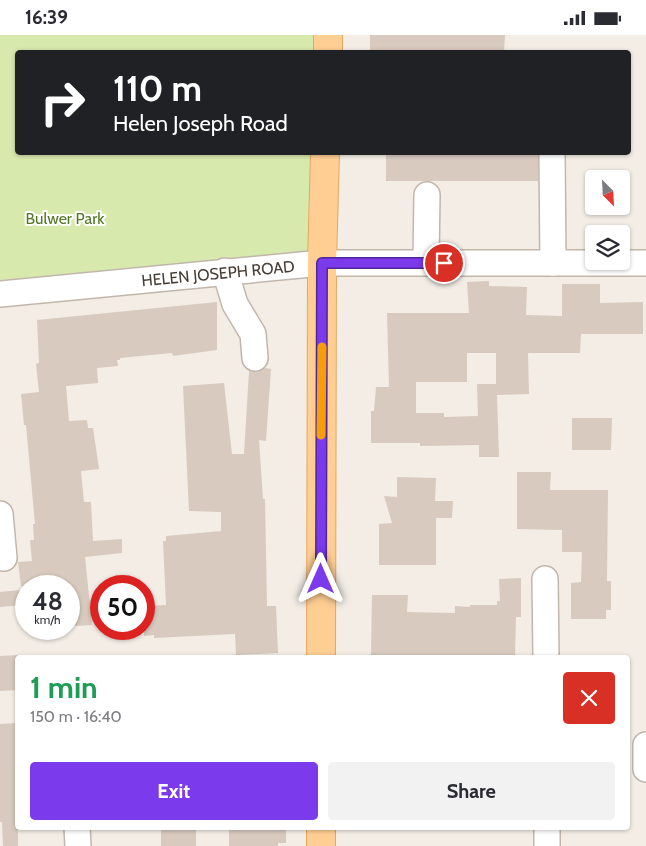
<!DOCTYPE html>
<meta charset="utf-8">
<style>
:root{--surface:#fff;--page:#f2f2f3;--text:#2b2b33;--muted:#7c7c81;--accent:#7c3aed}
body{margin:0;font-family:Cabin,sans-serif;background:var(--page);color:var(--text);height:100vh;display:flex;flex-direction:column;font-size:19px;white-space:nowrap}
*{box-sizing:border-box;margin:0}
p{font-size:16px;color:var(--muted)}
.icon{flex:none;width:28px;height:28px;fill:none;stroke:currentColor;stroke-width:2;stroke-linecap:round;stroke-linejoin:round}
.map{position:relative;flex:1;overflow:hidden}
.side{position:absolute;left:15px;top:620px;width:615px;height:175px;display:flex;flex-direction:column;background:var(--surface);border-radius:5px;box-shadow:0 1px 4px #0004}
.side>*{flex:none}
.top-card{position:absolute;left:15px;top:15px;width:616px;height:105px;border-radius:5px;box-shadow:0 1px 4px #0004;background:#202124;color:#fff;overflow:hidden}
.needle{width:32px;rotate:156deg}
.tools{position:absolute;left:585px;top:135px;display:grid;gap:10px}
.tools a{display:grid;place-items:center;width:45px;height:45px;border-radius:5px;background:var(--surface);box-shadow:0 1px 4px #0004;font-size:25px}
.speed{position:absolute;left:15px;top:540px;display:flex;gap:10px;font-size:25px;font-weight:700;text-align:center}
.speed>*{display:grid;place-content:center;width:65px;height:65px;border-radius:50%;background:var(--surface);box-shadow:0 1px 4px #0004;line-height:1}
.speed small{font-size:12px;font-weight:400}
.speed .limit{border:8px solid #d22;background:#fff;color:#111}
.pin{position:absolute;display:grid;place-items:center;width:42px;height:42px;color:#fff;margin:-21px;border:2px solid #fff;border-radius:50%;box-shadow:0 1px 5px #0007}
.me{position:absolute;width:55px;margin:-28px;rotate:0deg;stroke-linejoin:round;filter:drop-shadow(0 0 4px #0008)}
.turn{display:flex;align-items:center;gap:18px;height:105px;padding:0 15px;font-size:22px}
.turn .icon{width:65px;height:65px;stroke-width:2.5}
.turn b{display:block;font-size:35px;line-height:42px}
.round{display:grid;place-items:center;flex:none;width:52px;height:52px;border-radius:5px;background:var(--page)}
.head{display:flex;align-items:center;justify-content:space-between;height:85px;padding:0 15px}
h1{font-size:30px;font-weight:700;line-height:38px;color:#1e9e55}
.action{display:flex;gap:10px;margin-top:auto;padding:10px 15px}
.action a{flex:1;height:58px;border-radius:5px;background:var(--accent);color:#fff;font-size:20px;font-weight:700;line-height:58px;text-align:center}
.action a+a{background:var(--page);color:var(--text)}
.status{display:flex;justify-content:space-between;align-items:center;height:35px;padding:0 25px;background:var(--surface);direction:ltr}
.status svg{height:14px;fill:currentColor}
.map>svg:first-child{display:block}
.green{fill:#d8e9ae}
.building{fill:#d8cabe;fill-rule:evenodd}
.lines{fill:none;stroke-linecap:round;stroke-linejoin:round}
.minor-casing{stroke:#c2b6ab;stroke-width:28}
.major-casing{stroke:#e6a762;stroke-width:30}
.minor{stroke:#fff;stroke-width:25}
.major{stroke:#ffce93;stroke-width:28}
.route-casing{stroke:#51269a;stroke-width:12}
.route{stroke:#7c3aed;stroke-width:9}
.slow{stroke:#f59e0b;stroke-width:9}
.labels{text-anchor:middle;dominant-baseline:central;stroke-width:4;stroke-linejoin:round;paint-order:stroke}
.park-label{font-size:16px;fill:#547927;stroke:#fff}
.street-label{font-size:16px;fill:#463d35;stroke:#fff}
</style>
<div class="status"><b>16:39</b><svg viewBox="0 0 49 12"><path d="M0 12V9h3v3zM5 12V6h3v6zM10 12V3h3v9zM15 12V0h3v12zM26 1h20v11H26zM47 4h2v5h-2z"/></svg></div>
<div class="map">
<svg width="646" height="811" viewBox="0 0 646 811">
<rect width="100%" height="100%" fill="#f3ede6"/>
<path class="green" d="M 0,0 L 322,0 L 322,17 L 18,18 L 18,118 L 321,118 L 320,226 L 0,253 Z"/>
<path class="building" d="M 370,0 L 505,0 L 504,18 L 376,18 L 370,16 Z
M 386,118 L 538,118 L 538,146 L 386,146 Z
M 489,246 L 489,251 L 527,252 L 526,280 L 562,281 L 562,249 L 600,249 L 600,268 L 643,267 L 643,299 L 581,299 L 580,318 L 528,318 L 529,359 L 497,360 L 499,422 L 479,422 L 479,410 L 420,411 L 420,408 L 371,408 L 371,376 L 374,376 L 376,352 L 389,352 L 387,278 L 469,278 L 467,247 ZM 467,318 L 496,318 L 496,349 L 477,349 L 478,381 L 444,382 L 444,378 L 416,378 L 416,347 L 467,347 Z
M 217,267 L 217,315 L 173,321 L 172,318 L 120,323 L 120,325 L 117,325 L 118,331 L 97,333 L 98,348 L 66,351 L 69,386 L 87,385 L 88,393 L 93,393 L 99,434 L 81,436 L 84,467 L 91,467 L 93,506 L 122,504 L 122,518 L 85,522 L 92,590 L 75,591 L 72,553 L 69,554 L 69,551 L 21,551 L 18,527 L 32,526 L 30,505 L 34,505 L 33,489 L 35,489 L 26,390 L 24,390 L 21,359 L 39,357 L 36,329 L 39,328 L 37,285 Z
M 265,333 L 271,334 L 266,406 L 259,405 L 263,464 L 265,464 L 267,571 L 276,571 L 278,618 L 236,620 L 235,599 L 154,603 L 154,600 L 144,601 L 144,571 L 166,570 L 163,506 L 166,506 L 166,501 L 221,496 L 221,477 L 189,476 L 183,351 L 224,348 L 232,419 L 244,419 L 249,336 L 257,337 Z
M 572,383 L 612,383 L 611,415 L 572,415 Z
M 517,437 L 551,437 L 550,455 L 608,455 L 607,546 L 611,546 L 611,575 L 606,575 L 606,584 L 571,584 L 571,548 L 581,547 L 582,517 L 562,517 L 562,495 L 517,494 Z
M 397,442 L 436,443 L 435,466 L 453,466 L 452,483 L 436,483 L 436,530 L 379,530 L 379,489 L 392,488 L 384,461 L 397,462 Z
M 521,543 L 521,582 L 516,582 L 515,620 L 464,620 L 464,622 L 371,621 L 372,560 L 408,560 L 407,577 L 455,578 L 455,571 L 470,572 L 470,570 L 497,570 L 497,566 L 500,566 L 499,544 Z
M 21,555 L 22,570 L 0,572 L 0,557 Z
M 18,620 L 18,655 L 0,656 L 0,621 Z
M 18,688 L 18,811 L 3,811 L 2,787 L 0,787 L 0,689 Z
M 161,792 L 196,792 L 196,811 L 161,811 Z
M 229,792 L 286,792 L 286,808 L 278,808 L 278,811 L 229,811 Z"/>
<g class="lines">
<g class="minor-casing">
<g id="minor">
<path d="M 552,118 L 553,228"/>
<path d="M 426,227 L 427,160"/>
<path d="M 225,236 L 235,269 L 253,299 L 255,323"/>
<path id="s1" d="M 0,259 L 322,228 L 646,228"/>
<path d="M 0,479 L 4,523"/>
<path d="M 545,544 L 546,622"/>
<path d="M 646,710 L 646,734"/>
<path d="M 77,792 L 78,811"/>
<path d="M 547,792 L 547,811"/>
</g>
</g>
<g class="major-casing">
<path id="major" d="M 328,18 L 328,0
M 321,622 L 322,228 L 325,118
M 321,811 L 321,792"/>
</g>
<use href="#minor" class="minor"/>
<use href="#major" class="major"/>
</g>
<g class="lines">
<g class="route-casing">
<path id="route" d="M 321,544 L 322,228 L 444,228"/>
</g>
<use href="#route" class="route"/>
<path class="slow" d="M 321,400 L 322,312"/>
</g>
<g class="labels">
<g class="park-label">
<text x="65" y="183">Bulwer Park</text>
</g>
<g class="street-label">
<text stroke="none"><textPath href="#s1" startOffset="219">HELEN JOSEPH ROAD</textPath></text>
</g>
</g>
</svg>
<div class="tools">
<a><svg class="needle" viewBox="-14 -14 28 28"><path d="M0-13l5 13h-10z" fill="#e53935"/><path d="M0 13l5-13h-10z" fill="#7c7c81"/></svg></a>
<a><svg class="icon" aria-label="layers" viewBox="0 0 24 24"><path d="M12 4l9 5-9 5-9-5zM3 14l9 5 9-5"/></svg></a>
</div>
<div class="speed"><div>48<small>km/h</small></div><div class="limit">50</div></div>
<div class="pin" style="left:444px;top:228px;background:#d93025"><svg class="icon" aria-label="arrive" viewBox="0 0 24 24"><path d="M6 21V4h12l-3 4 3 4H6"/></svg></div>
<svg class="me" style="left:321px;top:544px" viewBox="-20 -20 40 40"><path d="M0-17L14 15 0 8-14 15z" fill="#7c3aed" stroke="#fff" stroke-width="4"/></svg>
<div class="top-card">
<div class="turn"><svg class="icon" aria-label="right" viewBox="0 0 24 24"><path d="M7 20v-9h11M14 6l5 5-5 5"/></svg><div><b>110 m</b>Helen Joseph Road</div></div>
</div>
<section class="side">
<div class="head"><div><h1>1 min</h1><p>150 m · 16:40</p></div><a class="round" style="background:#d93025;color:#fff"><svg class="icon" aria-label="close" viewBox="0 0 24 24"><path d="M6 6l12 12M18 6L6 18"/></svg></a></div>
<div class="action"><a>Exit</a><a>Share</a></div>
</section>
</div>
